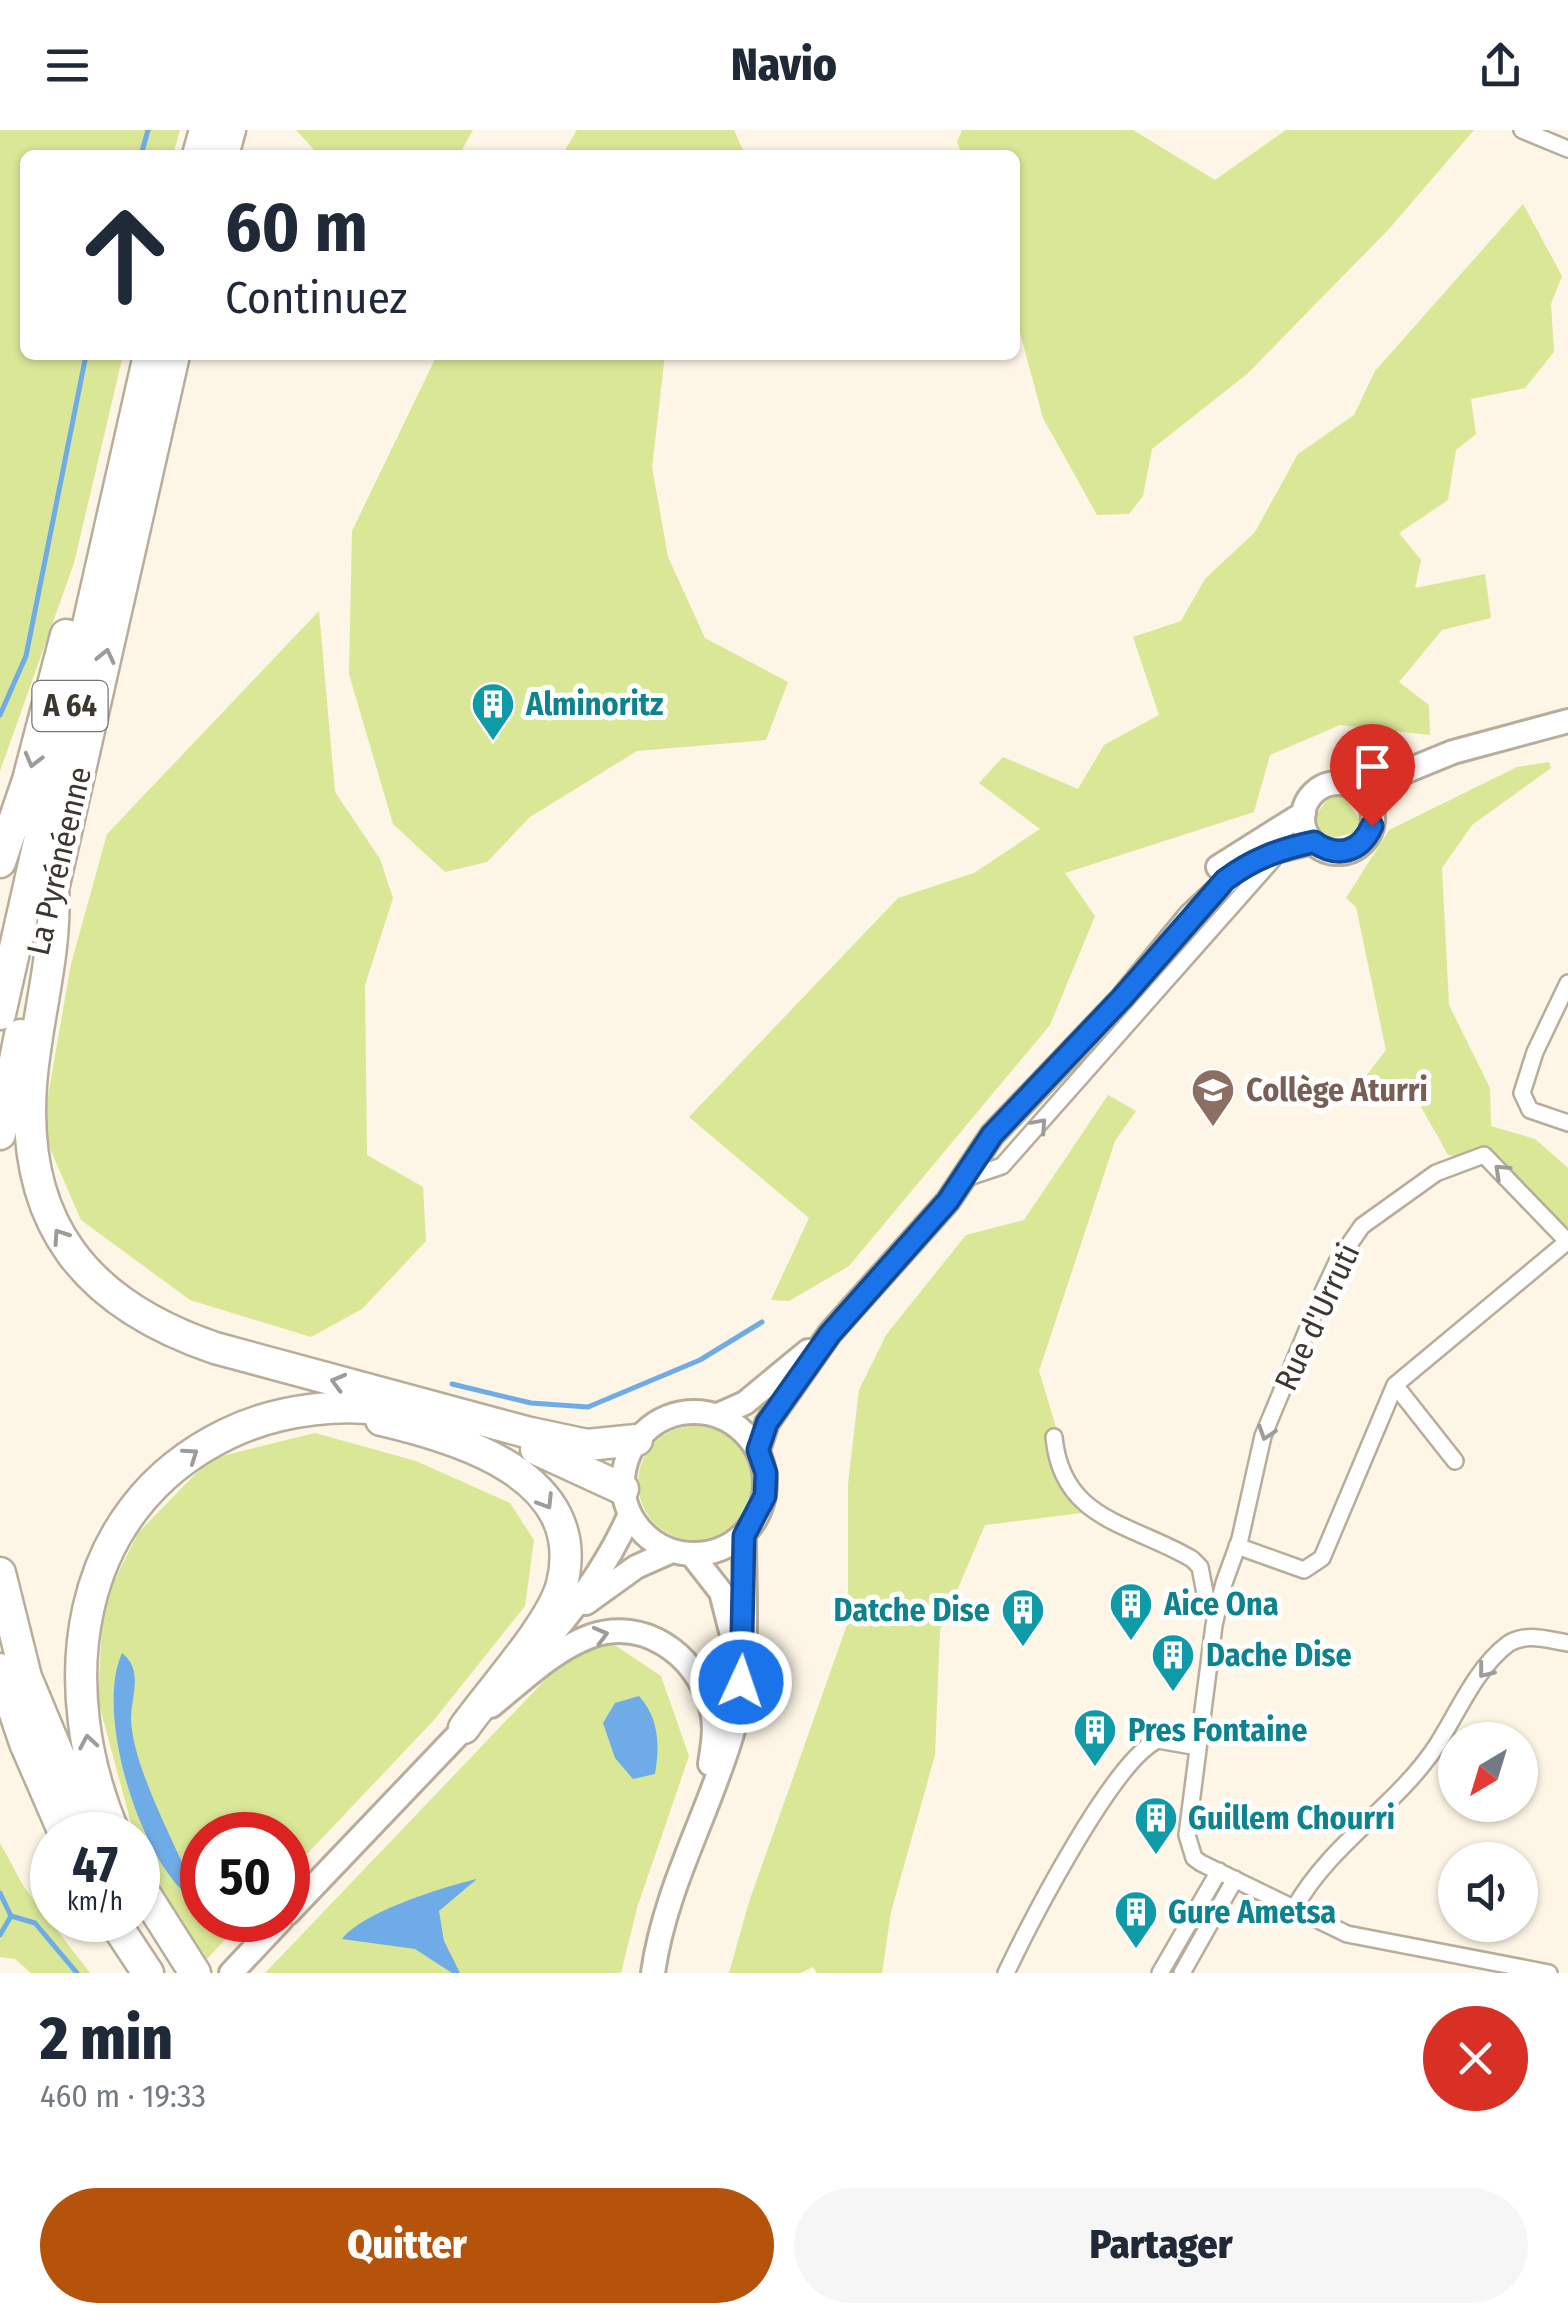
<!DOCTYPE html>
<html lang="fr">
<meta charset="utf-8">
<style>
:root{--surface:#fff;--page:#f6f6f7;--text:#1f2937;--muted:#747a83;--accent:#b45309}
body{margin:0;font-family:"Fira Sans Condensed",sans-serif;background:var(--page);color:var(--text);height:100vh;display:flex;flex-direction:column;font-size:38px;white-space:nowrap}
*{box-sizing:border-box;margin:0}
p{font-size:32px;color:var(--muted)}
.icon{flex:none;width:55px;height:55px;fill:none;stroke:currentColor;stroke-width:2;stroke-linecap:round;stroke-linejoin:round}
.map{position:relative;height:1843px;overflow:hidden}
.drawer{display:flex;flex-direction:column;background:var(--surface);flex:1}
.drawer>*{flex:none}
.guide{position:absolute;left:20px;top:20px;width:1000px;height:210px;border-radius:15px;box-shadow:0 2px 8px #0004;background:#fff;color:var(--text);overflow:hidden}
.needle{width:65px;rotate:218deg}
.fabs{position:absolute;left:1438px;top:1592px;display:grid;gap:20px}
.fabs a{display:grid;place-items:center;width:100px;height:100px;border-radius:50%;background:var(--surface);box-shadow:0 2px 8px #0004;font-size:50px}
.speed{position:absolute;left:30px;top:1682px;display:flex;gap:20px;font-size:50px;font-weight:700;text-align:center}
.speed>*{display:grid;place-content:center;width:130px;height:130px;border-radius:50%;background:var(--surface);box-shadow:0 2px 8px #0004;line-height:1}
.speed small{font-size:25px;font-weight:400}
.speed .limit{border:15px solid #d22;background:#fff;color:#111}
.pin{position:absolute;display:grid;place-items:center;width:85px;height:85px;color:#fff;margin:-102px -42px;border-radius:50% 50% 50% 0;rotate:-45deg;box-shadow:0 0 10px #0007}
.pin .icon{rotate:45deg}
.me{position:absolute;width:110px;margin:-55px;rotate:3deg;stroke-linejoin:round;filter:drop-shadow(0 0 8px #0008)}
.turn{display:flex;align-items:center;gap:35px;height:210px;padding:0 40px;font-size:45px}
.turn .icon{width:130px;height:130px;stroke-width:2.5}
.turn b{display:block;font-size:70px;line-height:85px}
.round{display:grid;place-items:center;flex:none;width:105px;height:105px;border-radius:52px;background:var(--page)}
.headline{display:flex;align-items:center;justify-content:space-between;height:170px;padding:0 40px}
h1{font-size:60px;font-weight:800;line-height:75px}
.button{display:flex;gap:20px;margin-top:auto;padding:20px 40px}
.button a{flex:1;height:115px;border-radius:60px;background:var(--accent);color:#fff;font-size:40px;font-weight:800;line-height:115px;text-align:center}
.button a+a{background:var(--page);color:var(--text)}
header{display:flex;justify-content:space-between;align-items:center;height:130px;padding:0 40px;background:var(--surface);font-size:45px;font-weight:800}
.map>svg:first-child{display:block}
.green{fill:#dae797}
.water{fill:#6face7}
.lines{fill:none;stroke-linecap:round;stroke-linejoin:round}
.stream{stroke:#6face7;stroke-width:5}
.street-casing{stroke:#b7ad9a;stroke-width:20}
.secondary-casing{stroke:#b7ad9a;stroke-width:28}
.highway-casing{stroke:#b7ad9a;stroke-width:35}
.street{stroke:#fff;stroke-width:15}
.secondary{stroke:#fff;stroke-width:22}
.highway{stroke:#fff;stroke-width:30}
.oneway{stroke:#9e9c98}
.route-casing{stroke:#114b97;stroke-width:25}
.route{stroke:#1a73e8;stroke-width:18}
.labels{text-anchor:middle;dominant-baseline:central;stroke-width:10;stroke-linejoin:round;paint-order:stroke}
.shield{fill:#fff;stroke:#76746e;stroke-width:2.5}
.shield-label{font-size:30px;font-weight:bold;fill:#3c3830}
.culture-label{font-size:32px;font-weight:bold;fill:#0d838f;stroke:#fff;text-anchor:start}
.street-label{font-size:32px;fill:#3c3830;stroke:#fff}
.education-label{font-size:32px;font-weight:bold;fill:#785e54;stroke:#fff;text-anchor:start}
</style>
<header><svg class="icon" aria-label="menu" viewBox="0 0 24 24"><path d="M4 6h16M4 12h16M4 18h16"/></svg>Navio<svg class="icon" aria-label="share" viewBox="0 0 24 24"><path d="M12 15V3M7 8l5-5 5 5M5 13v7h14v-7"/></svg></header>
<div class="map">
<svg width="1568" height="1843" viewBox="0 0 1568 1843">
<rect width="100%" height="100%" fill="#fdf5e5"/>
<path class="green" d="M 0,0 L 180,0 L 173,25 L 25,25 L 25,225 L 123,225 L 74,433 L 0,641 Z
M 296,0 L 473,0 L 459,25 L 319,25 Z
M 577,0 L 734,0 L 745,25 L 562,25 Z
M 962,0 L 1133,0 L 1215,50 L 1286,0 L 1474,0 L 1388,100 L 1247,244 L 1152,319 L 1143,366 L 1129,384 L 1097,385 L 1043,288 L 1015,184 L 1015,25 L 962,25 L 957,12 Z
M 1523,74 L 1562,146 L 1551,174 L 1554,222 L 1525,258 L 1471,269 L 1476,304 L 1456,320 L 1448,370 L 1399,403 L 1421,430 L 1415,458 L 1485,444 L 1491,488 L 1442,500 L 1399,552 L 1429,575 L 1430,605 L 1340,595 L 1270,625 L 1254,682 L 1065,743 L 1095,786 L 1050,895 L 849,1136 L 789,1171 L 771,1170 L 809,1088 L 689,987 L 898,768 L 974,743 L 1040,699 L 979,653 L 1003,627 L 1078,659 L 1104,615 L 1159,585 L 1133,507 L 1181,491 L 1205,449 L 1255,402 L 1298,324 L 1354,285 L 1375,241 Z
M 437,225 L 665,225 L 652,337 L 668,427 L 705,508 L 788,552 L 766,610 L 637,621 L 530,687 L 487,732 L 445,742 L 393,694 L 349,544 L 352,401 Z
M 319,481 L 335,662 L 380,729 L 393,768 L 365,855 L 367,1025 L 423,1057 L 426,1111 L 362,1179 L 311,1207 L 190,1170 L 81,1090 L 42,1000 L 71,834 L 107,704 Z
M 1549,632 L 1551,638 L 1472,695 L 1442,738 L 1449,875 L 1490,958 L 1491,996 L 1535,1009 L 1568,1038 L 1568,1106 L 1499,1033 L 1448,1025 L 1409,955 L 1391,975 L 1363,950 L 1386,920 L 1356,777 L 1346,768 L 1389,700 L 1517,637 Z
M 1344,666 L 1360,690 L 1353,703 L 1332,708 L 1320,700 L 1316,685 L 1329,667 Z
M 1108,965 L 1136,981 L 1115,1011 L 1039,1241 L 1082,1383 L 985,1395 L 940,1500 L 935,1625 L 891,1782 L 882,1843 L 817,1843 L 813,1837 L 800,1843 L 729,1843 L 749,1772 L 848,1492 L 848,1354 L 859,1260 L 886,1205 L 966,1105 L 1024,1090 Z
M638 1353a57 57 0 1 1 114 0a57 57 0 1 1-114 0Z
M 315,1303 L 416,1331 L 510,1373 L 534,1410 L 525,1476 L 434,1590 L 288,1744 L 288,1705 L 202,1705 L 202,1790 L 243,1790 L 207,1829 L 140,1727 L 98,1570 L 103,1473 L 138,1403 L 210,1329 Z
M 610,1512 L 661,1546 L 689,1626 L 637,1778 L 621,1843 L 265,1843 L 565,1529 Z
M 0,1713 L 24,1757 L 90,1843 L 31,1843 L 15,1829 L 0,1827 Z"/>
<path class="water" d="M 122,1523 C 144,1540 131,1567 131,1589 C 133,1639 175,1712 194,1760 L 187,1765 C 138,1722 95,1583 122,1523 Z
M 639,1566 C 659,1588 660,1615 655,1644 L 633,1649 L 615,1628 L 603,1593 L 615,1573 Z
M 477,1749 L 439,1781 L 444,1811 L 460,1843 L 452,1843 L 415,1819 L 342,1809 C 363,1782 442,1757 477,1749 Z"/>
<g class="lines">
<path class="stream" d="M 141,25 L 148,0
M 0,585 L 26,526 L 86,225
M 452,1254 L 531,1273 L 588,1277 L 700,1230 L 762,1192
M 0,1763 L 11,1786 L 0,1805
M 11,1786 L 35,1793 L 77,1843"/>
<g class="street-casing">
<path id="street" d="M 1522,0 L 1568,19
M 1568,853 L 1535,922 L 1522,963 L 1530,980 L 1568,993
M 963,1049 L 1002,1036 L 1276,726
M 1395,1255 L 1455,1331
M 1054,1307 C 1062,1391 1131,1393 1192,1429 L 1200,1437 L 1208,1479 L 1217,1483
M 1237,1416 L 1304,1440 L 1322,1428 L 1395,1255 L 1568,1111
M 1295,1777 C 1331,1713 1397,1676 1437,1615 C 1458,1582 1476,1538 1508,1514 C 1526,1502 1548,1510 1568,1513
M 1006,1843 C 1029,1795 1113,1630 1158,1610 L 1198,1617
M 1160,1843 L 1219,1741
M 1182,1843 L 1235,1749
M 1549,1843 L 1347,1804 L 1201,1733 L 1194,1728 L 1187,1705 L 1214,1495 L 1224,1453 L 1240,1409 L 1263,1306 L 1323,1162 L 1337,1132 L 1362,1096 L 1436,1043 L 1484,1025 L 1568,1112"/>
</g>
<g class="secondary-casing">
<path id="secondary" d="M1303 688a35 35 0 1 1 70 0a35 35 0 1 1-70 0Z
M 1360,660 L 1453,622 L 1568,591
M 1218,737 L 1304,683
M623 1353a71 71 0 1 1 142 0a71 71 0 1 1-142 0Z
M 718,1285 L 745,1273 L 808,1221
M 758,1320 L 767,1293 L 830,1203 L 948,1071 L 992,1005 L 1122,869 L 1191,785 L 1245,735 L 1268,723 L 1313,712
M 692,1425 L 721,1462 L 735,1517
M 586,1473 L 636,1437 L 672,1421
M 537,1521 C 576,1479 607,1436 630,1384
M 491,1576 C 522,1551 553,1520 591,1506 C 644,1488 693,1523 710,1574 C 717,1594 713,1614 710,1634
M 288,1783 L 474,1588
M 231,1843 L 281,1790
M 653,1843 C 665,1756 711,1680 734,1597 C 750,1536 744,1469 744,1406"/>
</g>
<g class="highway-casing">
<path id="highway" d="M 198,25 L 205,0
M 223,25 L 230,0
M 0,732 L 28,650 L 66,505
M 53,757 C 57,825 36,888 31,955 C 21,1094 86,1174 215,1218 L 526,1302 L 587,1315 L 637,1310
M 49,777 L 174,225
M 0,884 L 149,225
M 0,1004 L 20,905
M 381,1290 C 459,1308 589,1346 562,1454 C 552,1494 490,1561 464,1598
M 536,1319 L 623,1359
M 0,1443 L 26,1547 L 92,1705
M 0,1539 L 25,1613 L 65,1705
M 115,1705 C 52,1558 70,1380 227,1304 C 278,1279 349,1270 405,1284
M 138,1753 L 195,1843
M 113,1790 L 148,1843"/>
</g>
<use href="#street" class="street"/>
<use href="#secondary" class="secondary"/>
<use href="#highway" class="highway"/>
</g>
<defs><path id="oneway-chevron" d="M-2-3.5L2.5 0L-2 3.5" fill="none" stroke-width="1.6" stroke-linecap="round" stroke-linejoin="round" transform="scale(2.5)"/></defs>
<g class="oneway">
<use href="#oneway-chevron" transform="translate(106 526) rotate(-77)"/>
<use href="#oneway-chevron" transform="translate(33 630) rotate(105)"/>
<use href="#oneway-chevron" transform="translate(1040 995) rotate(-48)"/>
<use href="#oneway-chevron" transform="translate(1501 1041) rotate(-137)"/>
<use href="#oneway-chevron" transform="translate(60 1106) rotate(-124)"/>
<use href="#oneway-chevron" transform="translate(338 1252) rotate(-165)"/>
<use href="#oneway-chevron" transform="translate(1266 1303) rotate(108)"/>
<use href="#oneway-chevron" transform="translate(191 1325) rotate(-35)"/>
<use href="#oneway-chevron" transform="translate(546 1372) rotate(58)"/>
<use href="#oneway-chevron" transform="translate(601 1505) rotate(-15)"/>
<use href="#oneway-chevron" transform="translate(1485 1541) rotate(128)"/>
<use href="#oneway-chevron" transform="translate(88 1612) rotate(-100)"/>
</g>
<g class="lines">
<g class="route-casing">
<path id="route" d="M 741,1552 L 744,1406 L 765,1366 L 766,1343 L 758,1320 L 767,1293 L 830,1204 L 948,1071 L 992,1005 L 1122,868 L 1225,750 C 1253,729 1280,719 1314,712 C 1337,728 1360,723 1372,696"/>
</g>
<use href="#route" class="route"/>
</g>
<defs>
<g id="building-pin" transform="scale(2.25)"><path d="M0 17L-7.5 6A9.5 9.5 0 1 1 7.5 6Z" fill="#0f9aa8" stroke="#fff"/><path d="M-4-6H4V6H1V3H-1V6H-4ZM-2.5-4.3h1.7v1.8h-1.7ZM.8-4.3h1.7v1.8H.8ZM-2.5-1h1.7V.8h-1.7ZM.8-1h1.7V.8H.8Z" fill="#fff"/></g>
<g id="school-pin" transform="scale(2.25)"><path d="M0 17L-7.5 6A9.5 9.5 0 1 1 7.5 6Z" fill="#8d6e63" stroke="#fff"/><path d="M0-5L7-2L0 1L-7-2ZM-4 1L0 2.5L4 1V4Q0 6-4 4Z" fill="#fff"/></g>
</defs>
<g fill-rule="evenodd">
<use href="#building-pin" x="493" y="574"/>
<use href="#school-pin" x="1213" y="960"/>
<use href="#building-pin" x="1131" y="1474"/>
<use href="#building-pin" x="1023" y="1480"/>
<use href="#building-pin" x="1173" y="1525"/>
<use href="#building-pin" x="1095" y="1600"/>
<use href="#building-pin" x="1156" y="1688"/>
<use href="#building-pin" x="1136" y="1782"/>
</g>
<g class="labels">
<rect class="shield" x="32.5" y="551" width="75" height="50" rx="8"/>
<g class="shield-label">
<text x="70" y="576">A 64</text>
</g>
<g class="culture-label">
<text x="526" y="574">Alminoritz</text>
<text x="1164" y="1474">Aice Ona</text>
<text x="990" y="1480" text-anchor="end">Datche Dise</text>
<text x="1206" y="1525">Dache Dise</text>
<text x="1128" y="1600">Pres Fontaine</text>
<text x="1188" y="1688">Guillem Chourri</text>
<text x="1168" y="1782">Gure Ametsa</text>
</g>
<g class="street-label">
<text transform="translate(59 731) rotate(-77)">La Pyrénéenne</text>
<text transform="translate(1317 1187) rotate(-65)">Rue d'Urruti</text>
</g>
<g class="education-label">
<text x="1246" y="960">Collège Aturri</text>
</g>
</g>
</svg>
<div class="fabs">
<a><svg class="needle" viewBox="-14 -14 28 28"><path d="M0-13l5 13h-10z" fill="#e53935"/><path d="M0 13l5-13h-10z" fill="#747a83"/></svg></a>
<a><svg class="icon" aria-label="sound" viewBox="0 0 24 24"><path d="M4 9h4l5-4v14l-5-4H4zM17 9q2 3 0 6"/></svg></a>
</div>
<div class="speed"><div>47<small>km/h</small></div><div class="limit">50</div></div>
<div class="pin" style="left:1372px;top:696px;background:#d93025"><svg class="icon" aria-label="arrive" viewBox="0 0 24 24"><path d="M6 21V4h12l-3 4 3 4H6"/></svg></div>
<svg class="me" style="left:741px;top:1552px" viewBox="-20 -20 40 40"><circle r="17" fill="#1a73e8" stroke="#fff" stroke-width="3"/><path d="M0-11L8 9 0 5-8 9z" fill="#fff"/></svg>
<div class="guide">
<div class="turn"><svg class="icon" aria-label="ahead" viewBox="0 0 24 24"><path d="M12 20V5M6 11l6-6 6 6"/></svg><div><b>60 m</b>Continuez</div></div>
</div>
</div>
<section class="drawer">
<div class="headline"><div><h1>2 min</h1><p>460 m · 19:33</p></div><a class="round" style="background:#d93025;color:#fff"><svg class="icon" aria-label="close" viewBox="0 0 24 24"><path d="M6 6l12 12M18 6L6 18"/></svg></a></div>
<div class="button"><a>Quitter</a><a>Partager</a></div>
</section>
